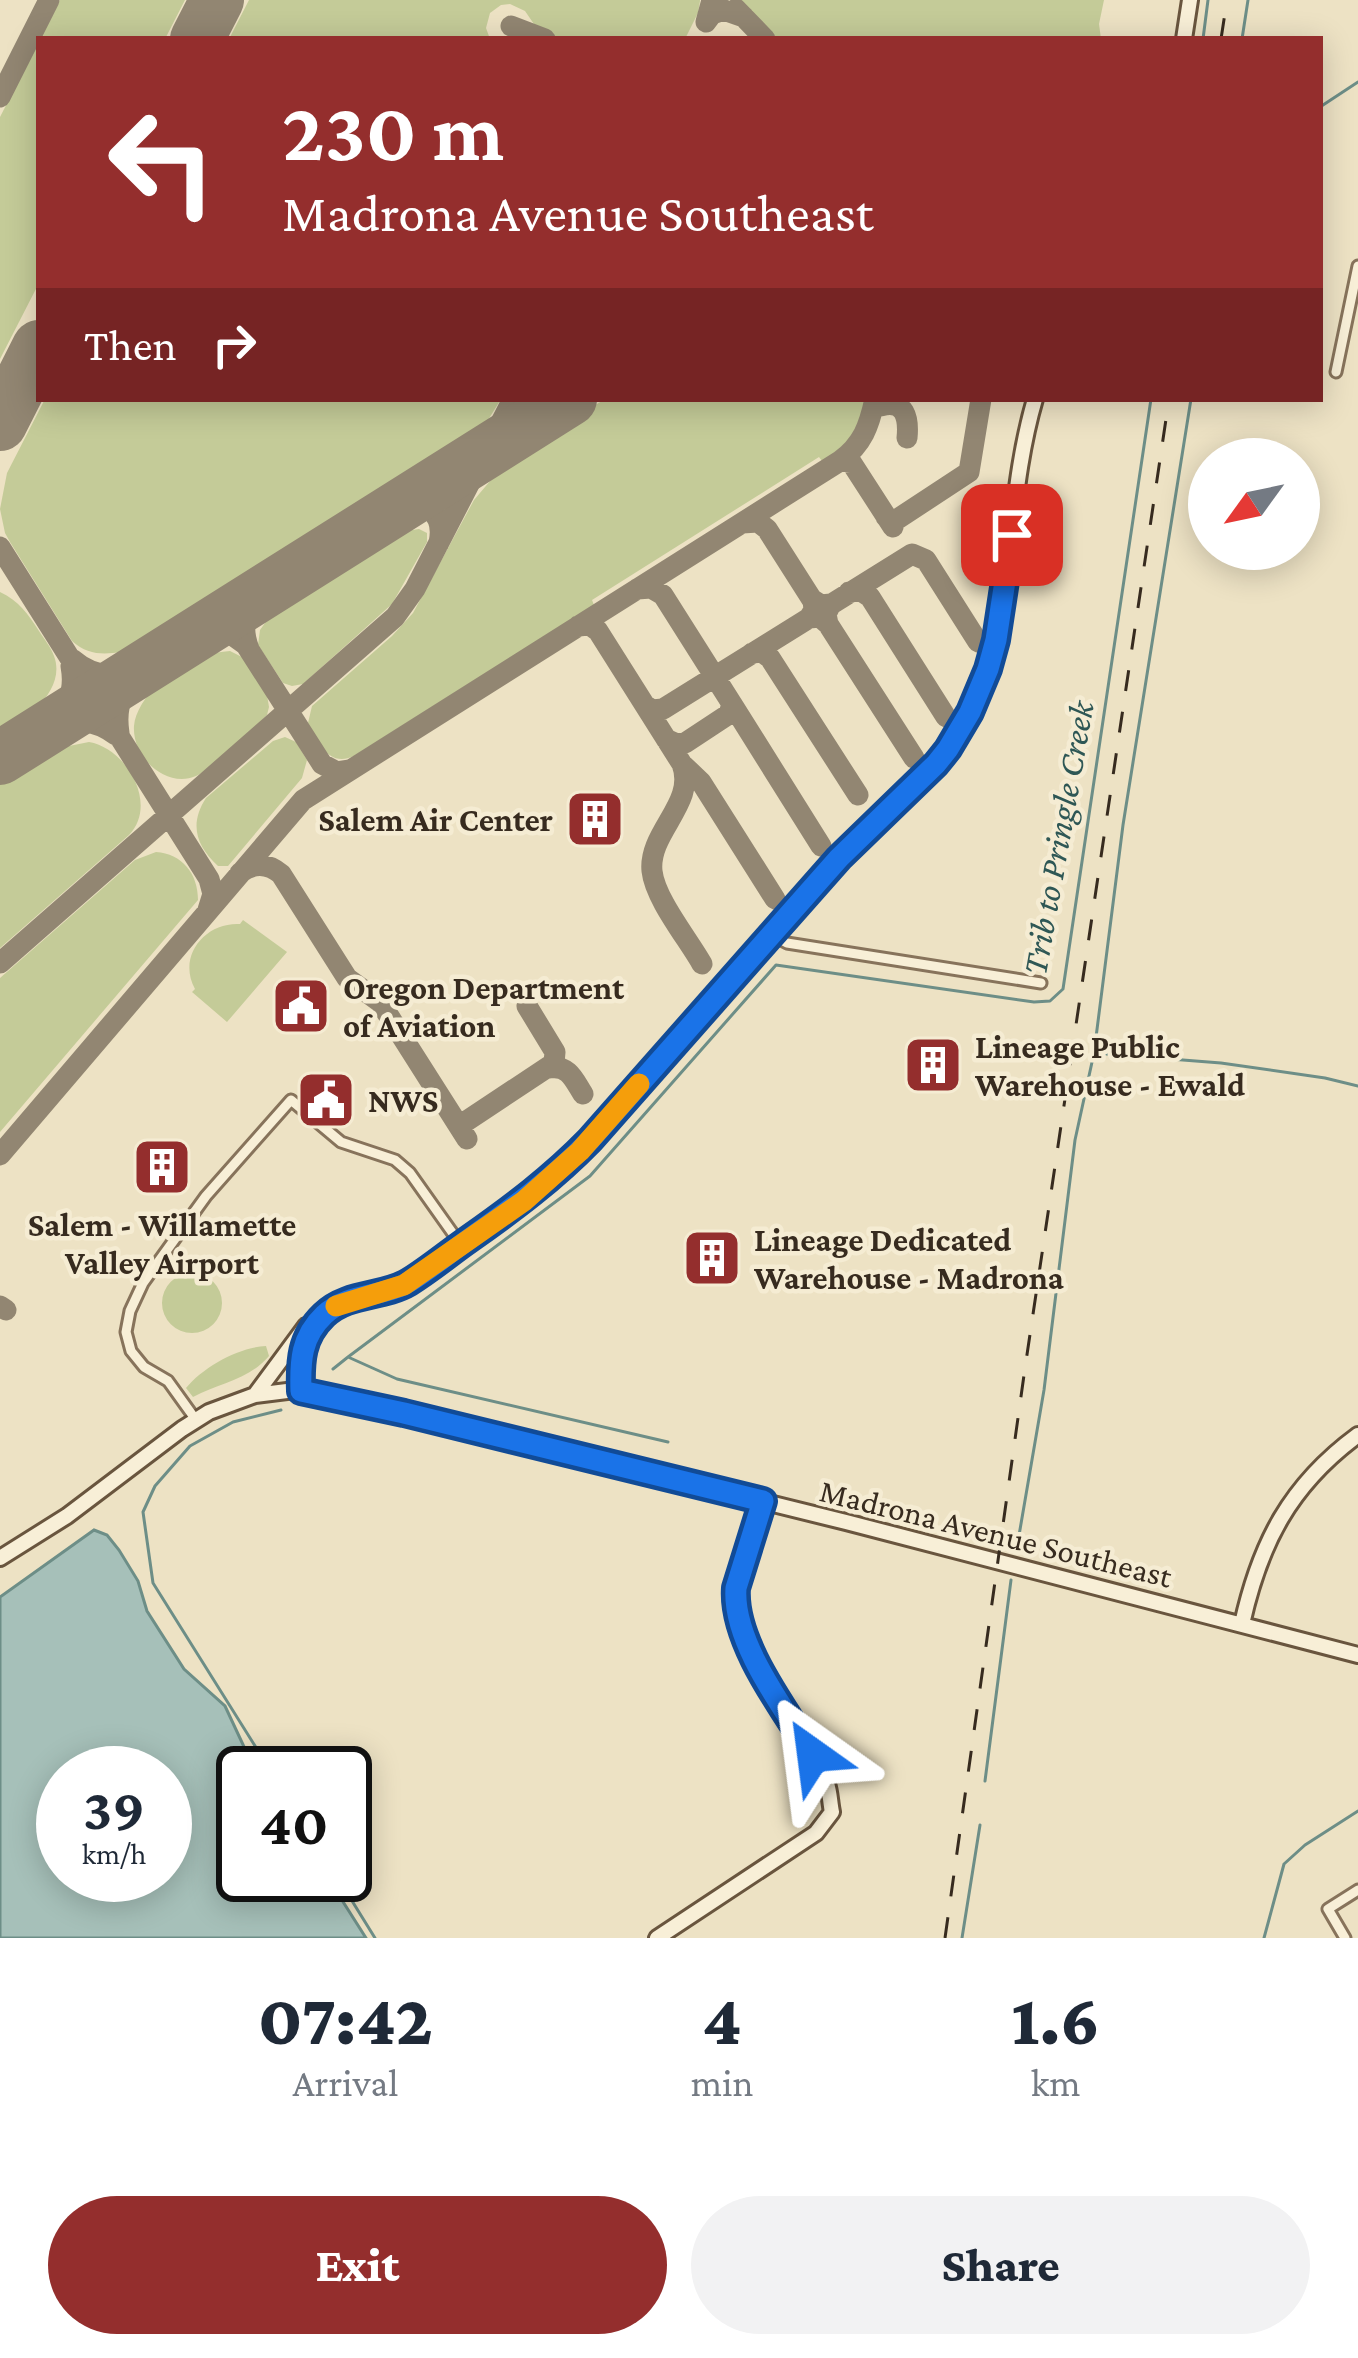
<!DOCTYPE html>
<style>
:root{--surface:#fff;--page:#f2f2f3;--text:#1f2937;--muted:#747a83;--accent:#942e2d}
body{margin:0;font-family:"Crimson Pro",serif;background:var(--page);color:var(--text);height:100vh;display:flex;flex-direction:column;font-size:45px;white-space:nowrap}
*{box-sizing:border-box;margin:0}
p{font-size:39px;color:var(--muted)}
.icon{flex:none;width:66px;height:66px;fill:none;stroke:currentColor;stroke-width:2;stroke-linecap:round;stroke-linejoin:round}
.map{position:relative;height:1938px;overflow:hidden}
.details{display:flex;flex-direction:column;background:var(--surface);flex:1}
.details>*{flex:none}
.banner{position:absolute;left:36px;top:36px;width:1287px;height:366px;border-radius:0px;box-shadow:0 6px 30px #0003;background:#942e2d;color:#fff;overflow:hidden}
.needle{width:78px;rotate:237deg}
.tools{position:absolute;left:1188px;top:438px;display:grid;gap:24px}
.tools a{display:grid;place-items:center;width:132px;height:132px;border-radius:50%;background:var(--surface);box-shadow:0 6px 30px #0003;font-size:60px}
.speed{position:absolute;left:36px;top:1746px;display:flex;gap:24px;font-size:60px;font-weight:700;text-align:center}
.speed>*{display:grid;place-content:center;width:156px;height:156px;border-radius:50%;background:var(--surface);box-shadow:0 6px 30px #0003;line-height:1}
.speed small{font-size:30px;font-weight:400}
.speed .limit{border:6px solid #111;border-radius:18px;background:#fff;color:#111}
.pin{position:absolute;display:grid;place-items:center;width:102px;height:102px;color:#fff;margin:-51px;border-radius:24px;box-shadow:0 6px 18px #0006}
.me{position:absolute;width:132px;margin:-66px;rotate:329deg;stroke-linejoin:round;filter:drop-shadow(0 0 9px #0008)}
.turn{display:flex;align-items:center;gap:42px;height:252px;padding:0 48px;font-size:54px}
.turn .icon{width:156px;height:156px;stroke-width:2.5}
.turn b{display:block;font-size:84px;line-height:102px}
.then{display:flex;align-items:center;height:114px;padding:0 48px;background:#0003;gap:24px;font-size:45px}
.eta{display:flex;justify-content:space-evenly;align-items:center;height:204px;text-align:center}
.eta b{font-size:72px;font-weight:800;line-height:84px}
.button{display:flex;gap:24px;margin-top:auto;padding:24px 48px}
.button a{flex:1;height:138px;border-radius:72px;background:var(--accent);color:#fff;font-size:48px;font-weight:800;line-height:138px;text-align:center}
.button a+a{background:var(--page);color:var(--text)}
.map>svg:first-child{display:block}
.green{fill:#c4cb98}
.water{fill:#a6c0b9;stroke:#6d8e87;stroke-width:3;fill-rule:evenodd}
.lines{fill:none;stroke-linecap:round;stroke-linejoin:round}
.stream{stroke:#6d8e87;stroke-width:3}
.taxiway{stroke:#928672;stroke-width:21}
.runway{stroke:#928672;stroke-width:54}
.street-casing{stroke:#87735b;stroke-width:15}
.secondary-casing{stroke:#69553e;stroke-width:20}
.street{stroke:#f8efd7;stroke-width:9}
.secondary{stroke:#f8efd7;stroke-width:14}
.rail{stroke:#372b1f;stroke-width:3;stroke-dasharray:21 21;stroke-linecap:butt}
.route-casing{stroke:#114b97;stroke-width:30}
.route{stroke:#1a73e8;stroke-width:21}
.slow{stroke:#f59e0b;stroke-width:21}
.labels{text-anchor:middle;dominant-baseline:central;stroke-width:9;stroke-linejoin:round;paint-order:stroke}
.poi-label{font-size:33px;font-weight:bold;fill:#372b1f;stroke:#f5ecd3;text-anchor:start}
.street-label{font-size:33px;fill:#372b1f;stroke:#f5ecd3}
.water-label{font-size:36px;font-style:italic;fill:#2e5755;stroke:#f5ecd3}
</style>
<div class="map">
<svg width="1358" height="1938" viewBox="0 0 1358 1938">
<rect width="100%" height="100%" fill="#ede2c4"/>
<path class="green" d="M 60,0 L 185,0 L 165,39 L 40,39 Z
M 249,0 L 700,0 L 700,1 L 698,13 L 685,39 L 563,39 L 538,30 L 525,11 L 510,4 L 501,5 L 490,13 L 486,28 L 490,39 L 229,39 Z
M 740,0 L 1104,0 L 1099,24 L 1101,39 L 778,39 Z
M 39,41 L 39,283 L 0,359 L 0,117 Z
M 45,399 L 501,399 L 485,425 L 474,437 L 140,648 C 115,653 93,660 72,641 L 10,542 L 5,533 L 0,509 L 7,473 Z
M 605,399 L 865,399 C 857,433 852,442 822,461 L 819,457 L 592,600 L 594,605 L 354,756 C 329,768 317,742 308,723 L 312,706 L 392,636 L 413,613 L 474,500 L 507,461 Z
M 419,529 L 427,533 L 427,542 L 392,604 L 303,684 L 292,686 L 283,683 L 258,645 L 260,630 L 277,606 L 393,533 Z
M 0,592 C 19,601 28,614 39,631 C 44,639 51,647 54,656 C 67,691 24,721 0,736 Z
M 230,651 L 242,657 L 267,695 L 269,707 L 267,715 C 251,731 215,767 196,776 C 166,789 132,757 134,726 C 136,698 177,662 202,655 C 211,653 221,652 230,651 Z
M 285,737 L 296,742 L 307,760 L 302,778 L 228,866 L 218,866 C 196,846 189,824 206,798 L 273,741 Z
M 89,742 C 126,748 159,804 129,835 L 0,948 L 0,781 L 49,750 Z
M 156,852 C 182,854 198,873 198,900 L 0,1132 L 0,978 L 135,860 Z
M 243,920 L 287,952 L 227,1022 L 192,992 L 195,989 C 177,956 205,922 240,924 Z
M162 1303a30 30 0 1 1 60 0a30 30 0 1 1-60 0Z
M 266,1346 L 269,1356 C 250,1379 220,1383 193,1397 L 186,1388 C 203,1367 239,1347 266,1346 Z"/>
<path class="water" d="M 94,1530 L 107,1535 L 119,1550 L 138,1581 L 147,1611 L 184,1669 L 225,1706 L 253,1766 L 253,1773 L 243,1773 L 243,1875 L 326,1875 L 366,1938 L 0,1938 L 0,1597 ZM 63,1773 L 165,1773 L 165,1875 L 63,1875 Z"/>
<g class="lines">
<path class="stream" d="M 1203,39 L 1208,0
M 1242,39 L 1248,0
M 1320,107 L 1358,82
M 1094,1053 L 1221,1063 L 1325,1078 L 1358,1086
M 348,1357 L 590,1176 L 776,965 L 1034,1002 L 1050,1001 L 1063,989 L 1151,399
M 333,1369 L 348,1357 L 397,1379 L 668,1442
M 1017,1547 L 1044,1390 L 1075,1140 L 1094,1053 L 1123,825 L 1191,399
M 272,1773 L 153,1583 L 143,1512 L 155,1486 L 190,1446 L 233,1422 L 281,1410
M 985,1781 L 1011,1580
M 336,1875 L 375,1938
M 962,1938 L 980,1825
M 1264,1938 L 1284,1864 L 1305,1845 L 1358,1811"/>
<path class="taxiway" d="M 712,0 L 706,22 L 712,14 L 724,10 L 744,17
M 736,9 L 765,39
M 511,26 L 545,39
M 0,97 L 49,0
M 881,406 C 905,399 909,418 907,438
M 840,461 L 851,462 L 893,527
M 393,511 C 421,499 446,509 439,543
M 886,517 L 896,520 L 969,472 L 981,399
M 742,523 L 758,522 L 767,529 L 818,609
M 0,547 L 209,879 L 213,894 L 208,910
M 637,589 L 651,588 L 663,595 L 732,704 L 729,714 L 685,743 L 677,744 L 666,739
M 849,592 L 861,591 L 870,597 L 946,717
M 828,624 L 826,614 L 831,604 L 821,605 L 813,600 L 814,610 L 809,618 L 820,617 L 828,624 L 914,758
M 578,626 L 590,625 L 598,631 L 682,764 L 701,782 L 775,899
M 193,637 L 220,631 L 232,635 L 246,645 L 322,764 L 337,772 L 350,770
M 249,649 C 239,623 247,608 266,591
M 752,653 L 762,652 L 770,658 L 858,795
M 72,659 C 94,678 118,680 143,667
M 732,704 L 821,846
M 645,705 L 652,710 L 663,709 L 912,554 L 926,560 L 978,642
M 48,728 C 73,719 93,718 116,735
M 48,728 C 67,709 76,693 71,666
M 119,733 C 114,701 126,684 149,665
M 682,764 C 697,803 648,832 652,871 C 655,899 688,939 702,964
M 240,873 C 254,862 268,863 281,874 L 347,978 L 380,1002 L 467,1139
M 0,963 L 395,617 L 415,589 L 513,399
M 550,1068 C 569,1065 574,1080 583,1094
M 459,1126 L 554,1063 L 555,1052 L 527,1006
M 0,1155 L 303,800 L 840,461 C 863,444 869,426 875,399
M 0,1306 L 6,1310"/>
<path class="runway" d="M 197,39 L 217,0
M 0,424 L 39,347
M 0,758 L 570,399"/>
<g class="street-casing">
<path id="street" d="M 1336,372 L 1358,266
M 772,935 L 787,943 L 1041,983
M 196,1420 L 168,1381 L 144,1367 L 131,1351 L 126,1332 L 130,1311 L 143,1283 L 206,1196 L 291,1100 L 341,1142 L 395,1160 L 410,1173 L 461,1245
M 1345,1938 L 1328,1909 L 1358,1890"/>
</g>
<g class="secondary-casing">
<path id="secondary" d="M 1184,39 L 1190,0
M 301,1391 C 300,1361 301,1337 324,1315 C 347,1292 383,1298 409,1282 C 427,1271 444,1257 462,1244 C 508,1212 551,1180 590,1140 L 839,858 L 936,764 C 1023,654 998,525 1035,399
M 255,1395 L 306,1326
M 0,1558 L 67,1516 L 182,1429 L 209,1412 L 255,1395 L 295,1390 L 404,1413 L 846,1522 L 1358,1655
M 1242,1624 C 1260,1543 1290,1485 1358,1435
M 657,1938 L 816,1833 L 832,1812 C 830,1803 830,1792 827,1784 C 805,1717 731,1663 736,1588 L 763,1501"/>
</g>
<use href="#street" class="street"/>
<use href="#secondary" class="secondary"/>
<path class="rail" d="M 1221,39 L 1227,0
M 945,1938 L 1025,1368 L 1169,399"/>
</g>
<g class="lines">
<g class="route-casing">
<path id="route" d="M 813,1755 C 785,1710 732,1642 736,1588 L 763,1501 L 404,1413 L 301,1391 C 300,1361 301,1337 324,1315 C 348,1292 382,1298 409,1282 C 430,1269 449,1253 469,1239 C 513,1208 553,1178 590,1140 L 839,858 L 936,764 L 948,749 L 970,712 L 988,669 L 996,640 L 1012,535"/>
</g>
<use href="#route" class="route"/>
<path class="slow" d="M 336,1306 L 404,1285 L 524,1201 L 580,1151 L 639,1084"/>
</g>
<defs>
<g id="building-square" transform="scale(3)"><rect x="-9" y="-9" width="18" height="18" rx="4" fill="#942e2d" stroke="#f5ecd3"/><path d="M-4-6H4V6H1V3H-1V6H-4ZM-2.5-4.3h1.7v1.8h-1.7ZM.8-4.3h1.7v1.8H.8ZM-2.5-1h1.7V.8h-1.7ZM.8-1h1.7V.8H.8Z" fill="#fff"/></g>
<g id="civic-square" transform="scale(3)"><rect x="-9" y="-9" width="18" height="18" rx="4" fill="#942e2d" stroke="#f5ecd3"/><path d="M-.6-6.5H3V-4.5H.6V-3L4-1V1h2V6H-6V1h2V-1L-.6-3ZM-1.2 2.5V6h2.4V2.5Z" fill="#fff"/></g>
</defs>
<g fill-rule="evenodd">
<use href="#building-square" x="595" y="819"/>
<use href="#civic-square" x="301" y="1006"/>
<use href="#building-square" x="933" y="1065"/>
<use href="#civic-square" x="326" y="1100"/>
<use href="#building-square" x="162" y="1167"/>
<use href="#building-square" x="712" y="1258"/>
</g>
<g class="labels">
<g class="poi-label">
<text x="553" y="819" text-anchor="end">Salem Air Center</text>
<text x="343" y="987">Oregon Department<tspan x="343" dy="38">of Aviation</tspan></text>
<text x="975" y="1046">Lineage Public<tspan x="975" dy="38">Warehouse - Ewald</tspan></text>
<text x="368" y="1100">NWS</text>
<text x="162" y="1224" text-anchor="middle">Salem - Willamette<tspan x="162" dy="38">Valley Airport</tspan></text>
<text x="754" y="1239">Lineage Dedicated<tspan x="754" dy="38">Warehouse - Madrona</tspan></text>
</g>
<g class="street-label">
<text transform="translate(996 1533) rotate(14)">Madrona Avenue Southeast</text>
</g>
<g class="water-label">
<text transform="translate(1058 838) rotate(-80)">Trib to Pringle Creek</text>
</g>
</g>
</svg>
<div class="tools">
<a><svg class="needle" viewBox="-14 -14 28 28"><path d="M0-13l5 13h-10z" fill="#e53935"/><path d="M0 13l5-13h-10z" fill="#747a83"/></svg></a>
</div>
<div class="speed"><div>39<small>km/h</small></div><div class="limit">40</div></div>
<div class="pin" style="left:1012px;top:535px;background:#d93025"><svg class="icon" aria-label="arrive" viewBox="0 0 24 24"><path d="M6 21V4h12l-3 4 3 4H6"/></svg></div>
<svg class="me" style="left:813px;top:1755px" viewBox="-20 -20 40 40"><path d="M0-17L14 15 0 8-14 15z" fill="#1a73e8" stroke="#fff" stroke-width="4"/></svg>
<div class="banner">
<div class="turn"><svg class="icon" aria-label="left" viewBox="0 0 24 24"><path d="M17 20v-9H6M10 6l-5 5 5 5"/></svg><div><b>230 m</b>Madrona Avenue Southeast</div></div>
<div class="then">Then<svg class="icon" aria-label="right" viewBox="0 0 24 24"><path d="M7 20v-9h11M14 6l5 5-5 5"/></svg></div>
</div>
</div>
<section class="details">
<div class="eta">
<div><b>07:42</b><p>Arrival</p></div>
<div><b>4</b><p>min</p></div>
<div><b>1.6</b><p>km</p></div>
</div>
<div class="button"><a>Exit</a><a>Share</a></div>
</section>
